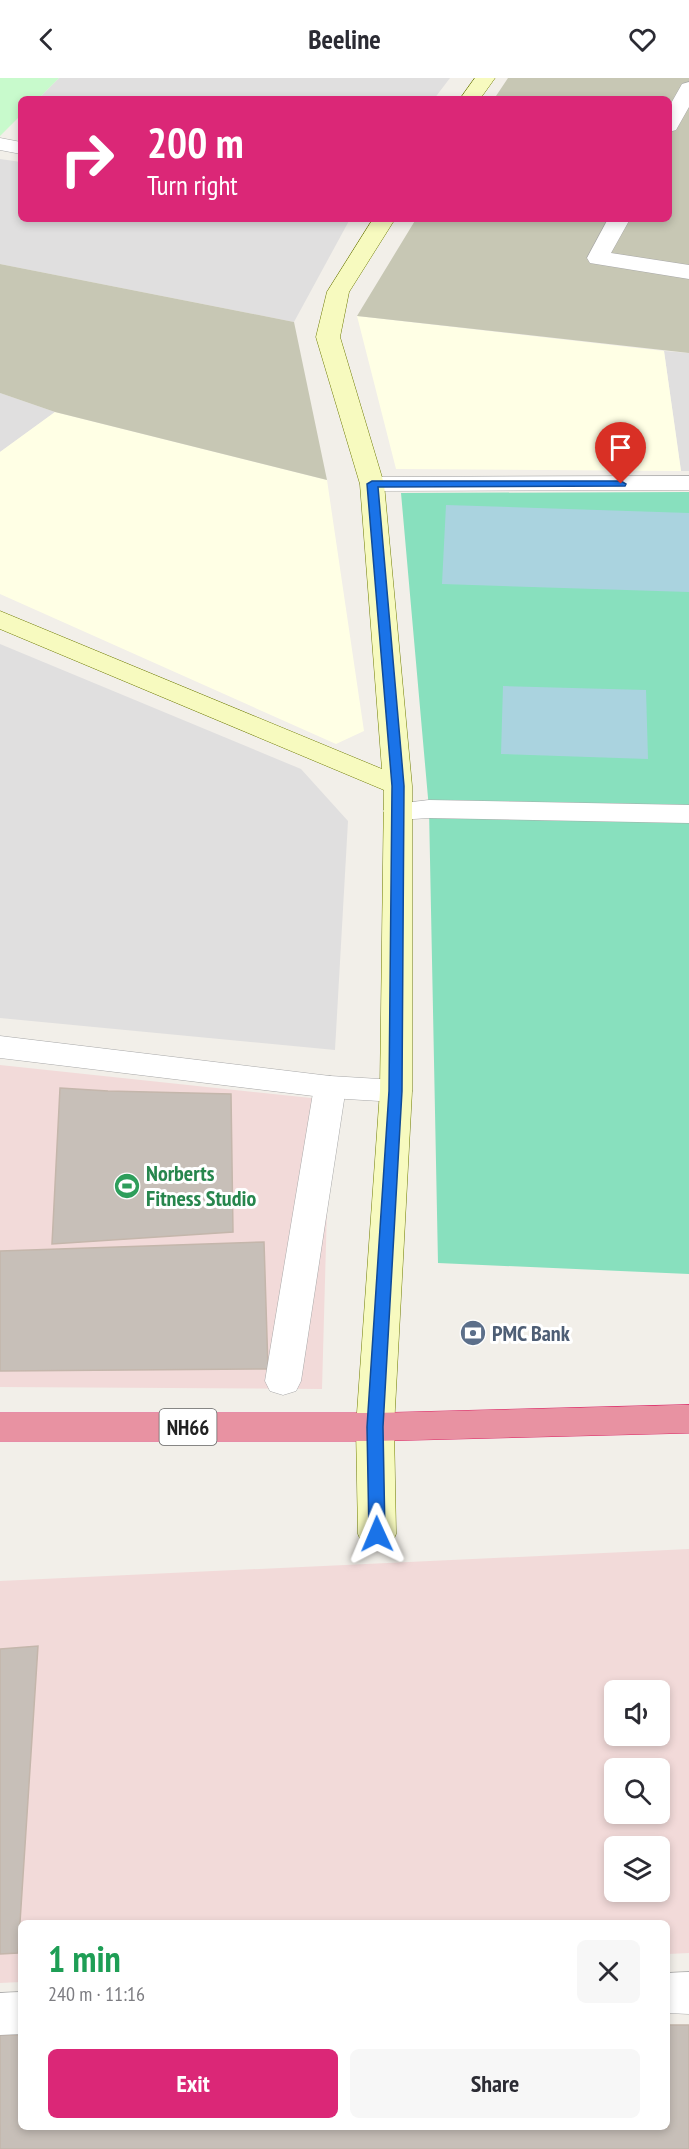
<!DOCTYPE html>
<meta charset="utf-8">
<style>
:root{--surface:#fff;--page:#f7f7f7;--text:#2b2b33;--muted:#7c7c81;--accent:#db2777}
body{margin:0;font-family:"PT Sans Narrow",sans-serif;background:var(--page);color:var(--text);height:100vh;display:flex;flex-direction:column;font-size:22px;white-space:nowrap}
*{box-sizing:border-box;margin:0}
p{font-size:20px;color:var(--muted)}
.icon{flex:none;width:33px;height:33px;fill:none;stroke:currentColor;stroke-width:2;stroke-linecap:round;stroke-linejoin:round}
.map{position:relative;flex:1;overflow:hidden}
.sheet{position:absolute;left:18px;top:1842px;width:652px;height:210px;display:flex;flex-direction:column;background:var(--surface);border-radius:9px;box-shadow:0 3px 9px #0003}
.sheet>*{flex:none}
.top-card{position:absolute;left:18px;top:18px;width:654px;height:126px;border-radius:9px;box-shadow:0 3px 9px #0003;background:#db2777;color:#fff;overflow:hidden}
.buttons{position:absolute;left:604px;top:1602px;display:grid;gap:12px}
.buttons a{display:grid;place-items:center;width:66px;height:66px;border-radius:9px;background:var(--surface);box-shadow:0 3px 9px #0003;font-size:30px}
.pin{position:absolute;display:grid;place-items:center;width:51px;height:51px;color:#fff;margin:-62px -26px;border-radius:50% 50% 50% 0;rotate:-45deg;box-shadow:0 0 6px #0007}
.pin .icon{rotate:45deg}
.me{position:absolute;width:66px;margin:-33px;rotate:359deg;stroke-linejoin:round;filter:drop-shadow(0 0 4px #0008)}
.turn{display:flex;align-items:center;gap:21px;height:126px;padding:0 30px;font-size:27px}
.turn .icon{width:78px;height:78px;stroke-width:2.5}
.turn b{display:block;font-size:42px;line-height:51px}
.round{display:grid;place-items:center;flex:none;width:63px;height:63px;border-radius:9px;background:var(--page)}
.overview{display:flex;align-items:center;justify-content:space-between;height:102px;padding:0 30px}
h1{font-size:36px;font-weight:700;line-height:45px;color:#1e9e55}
.button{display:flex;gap:12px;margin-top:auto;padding:12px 30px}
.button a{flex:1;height:69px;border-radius:9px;background:var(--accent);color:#fff;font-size:24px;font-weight:700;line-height:69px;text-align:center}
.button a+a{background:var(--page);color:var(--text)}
header{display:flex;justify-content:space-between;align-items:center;height:78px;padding:0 30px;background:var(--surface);font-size:27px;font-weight:700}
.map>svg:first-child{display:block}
.residential{fill:#e0dfdf}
.commercial{fill:#f2dad9;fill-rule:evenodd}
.education{fill:#ffffe5}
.construction{fill:#c7c7b4}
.park{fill:#c8facc}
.pitch{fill:#88e0be}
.water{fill:#aad3df}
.building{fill:#c7bfb8;stroke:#c4b6ab;stroke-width:1.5}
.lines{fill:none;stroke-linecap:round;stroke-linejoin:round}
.lane-casing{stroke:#a9a9a9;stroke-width:1}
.street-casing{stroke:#a9a9a9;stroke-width:1}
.secondary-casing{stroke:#707d05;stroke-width:1}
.highway-casing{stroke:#dc2a67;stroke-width:1}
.lane{fill:#fff;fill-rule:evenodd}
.street{fill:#fff;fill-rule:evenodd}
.secondary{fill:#f7fabf;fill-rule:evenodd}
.highway{fill:#e892a2;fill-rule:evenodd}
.route{fill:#1a73e8;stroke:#114b97;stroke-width:1.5}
.labels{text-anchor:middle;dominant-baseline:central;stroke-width:6;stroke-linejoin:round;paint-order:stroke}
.shield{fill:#fff;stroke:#646464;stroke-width:1.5}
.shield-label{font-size:21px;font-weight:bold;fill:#222}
.leisure-label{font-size:22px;font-weight:bold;fill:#27864d;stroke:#fff;text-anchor:start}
.service-label{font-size:22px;font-weight:bold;fill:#4e5e75;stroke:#fff;text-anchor:start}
</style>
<header><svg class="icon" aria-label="back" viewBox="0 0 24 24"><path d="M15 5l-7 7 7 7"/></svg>Beeline<svg class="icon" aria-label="heart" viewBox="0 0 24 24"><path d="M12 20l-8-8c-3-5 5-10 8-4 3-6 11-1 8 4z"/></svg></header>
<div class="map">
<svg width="689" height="2071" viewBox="0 0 689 2071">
<rect width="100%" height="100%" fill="#f2efe9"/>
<path class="residential" d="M 59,0 L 450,0 L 434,21 L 38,21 Z
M 0,81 L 21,84 L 21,141 L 350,141 L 294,244 L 0,186 Z
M 664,273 L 689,275 L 689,393 L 681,393 Z
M 0,315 L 55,334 L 0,374 Z
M 0,566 L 301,691 L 348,743 L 335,972 L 0,940 Z"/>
<path class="commercial" d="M 0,987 L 330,1022 L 322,1311 L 0,1309 Z
M 689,1471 L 689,1875 L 668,1876 L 668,1845 L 21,1845 L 21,1904 L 0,1905 L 0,1503 ZM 615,1612 L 660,1612 L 660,1658 L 615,1658 ZM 615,1690 L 660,1690 L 660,1736 L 615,1736 ZM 615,1768 L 660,1768 L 660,1814 L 615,1814 Z"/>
<path class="education" d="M 357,238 L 664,273 L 681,393 L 396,391 Z
M 55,334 L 327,402 L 364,653 L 336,666 L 0,516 L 0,374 Z"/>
<path class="construction" d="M 508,0 L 689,0 L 689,275 L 357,238 L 416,141 L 669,141 L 669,21 L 494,21 Z
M 0,186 L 294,244 L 327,402 L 55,334 L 0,315 Z"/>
<path class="park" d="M 0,0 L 59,0 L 38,21 L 21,21 L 21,37 L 0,58 Z"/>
<path class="pitch" d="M 689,414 L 689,1196 L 438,1185 L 429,731 L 401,415 Z"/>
<path class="water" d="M 446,427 L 689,435 L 689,514 L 442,506 Z
M 503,608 L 646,612 L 648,681 L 501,676 Z"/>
<path class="building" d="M 60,1010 L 108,1013 L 231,1016 L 233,1154 L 52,1166 Z
M 264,1164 L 268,1291 L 0,1293 L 0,1173 Z
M 38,1568 L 18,1875 L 0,1876 L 0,1571 Z
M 668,1947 L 689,1947 L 689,2071 L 0,2071 L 0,1957 L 21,1957 L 21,2049 L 668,2049 Z"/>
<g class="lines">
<g class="lane-casing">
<path id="lane" d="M 689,4 L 689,29 L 676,52 L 669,54 L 669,29 L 682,6 Z
M 608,141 L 630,141 L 611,175 L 689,187 L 689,201 L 590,185 L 587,180 Z
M 429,722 L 689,727 L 689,745 L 429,740 L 398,742 L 388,739 L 383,733 L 388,727 Z
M 330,998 L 342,1001 L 346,1009 L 301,1303 L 296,1313 L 283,1317 L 270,1313 L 265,1303 L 314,1009 L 318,1001 Z
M 689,1894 L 689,1936 L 668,1935 L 668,1895 Z
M 21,1914 L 21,1956 L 0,1957 L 0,1915 Z"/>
</g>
<g class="street-casing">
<path id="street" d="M 0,60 L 21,64 L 21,76 L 0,72 Z
M 689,398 L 689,412 L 372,413 L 363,411 L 360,406 L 363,401 L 372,399 Z
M 0,958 L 330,998 L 396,1002 L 408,1005 L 412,1013 L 408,1021 L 396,1024 L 330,1020 L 0,980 Z"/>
</g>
<g class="secondary-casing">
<path id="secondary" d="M 475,0 L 495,0 L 480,21 L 460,21 Z
M 373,141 L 395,141 L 349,214 L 340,259 L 384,406 L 412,708 L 412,1013 L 394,1349 L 396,1456 L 391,1467 L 377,1472 L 363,1467 L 358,1456 L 356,1349 L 380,1013 L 384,712 L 0,551 L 0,533 L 382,691 L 360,406 L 316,259 L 327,214 Z"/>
</g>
<g class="highway-casing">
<path id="highway" d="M 689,1327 L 689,1355 L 375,1363 L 0,1363 L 0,1335 L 375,1335 Z"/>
</g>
<use href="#lane" class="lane"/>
<use href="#street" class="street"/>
<use href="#secondary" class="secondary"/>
<use href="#highway" class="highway"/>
</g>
<path class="route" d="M 621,403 L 626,406 L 625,408 L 378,409 L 404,708 L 402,1013 L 383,1349 L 385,1456 L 382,1460 L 377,1462 L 371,1460 L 369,1456 L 367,1349 L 389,1013 L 392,708 L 367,406 L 372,403 Z"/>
<defs>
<g id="stadium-disc" transform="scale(1.35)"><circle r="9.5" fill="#2e9e5b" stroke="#fff"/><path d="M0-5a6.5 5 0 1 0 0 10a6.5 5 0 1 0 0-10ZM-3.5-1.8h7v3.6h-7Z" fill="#fff"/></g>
<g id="bank-disc" transform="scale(1.35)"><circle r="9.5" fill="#5c6f8a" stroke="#fff"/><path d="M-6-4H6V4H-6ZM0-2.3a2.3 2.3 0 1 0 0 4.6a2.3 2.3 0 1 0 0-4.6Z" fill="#fff"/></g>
</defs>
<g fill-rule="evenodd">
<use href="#stadium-disc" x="127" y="1108"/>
<use href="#bank-disc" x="473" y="1255"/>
</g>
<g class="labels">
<rect class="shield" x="159.5" y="1331" width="57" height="36" rx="4.5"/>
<g class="shield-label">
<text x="188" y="1349">NH66</text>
</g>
<g class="leisure-label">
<text x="146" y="1095">Norberts<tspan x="146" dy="25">Fitness Studio</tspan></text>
</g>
<g class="service-label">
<text x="492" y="1255">PMC Bank</text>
</g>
</g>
</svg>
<div class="buttons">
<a><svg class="icon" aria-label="sound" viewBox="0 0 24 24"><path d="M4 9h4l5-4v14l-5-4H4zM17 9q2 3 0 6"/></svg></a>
<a><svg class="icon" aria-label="search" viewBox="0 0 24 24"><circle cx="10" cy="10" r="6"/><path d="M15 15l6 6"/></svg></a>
<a><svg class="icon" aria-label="layers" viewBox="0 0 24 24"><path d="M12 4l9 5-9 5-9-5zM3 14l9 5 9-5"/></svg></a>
</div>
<div class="pin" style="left:621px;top:406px;background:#d93025"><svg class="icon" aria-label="arrive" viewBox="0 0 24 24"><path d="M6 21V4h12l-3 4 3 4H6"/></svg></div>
<svg class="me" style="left:377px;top:1456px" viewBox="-20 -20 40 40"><path d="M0-17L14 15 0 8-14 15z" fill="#1a73e8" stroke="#fff" stroke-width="4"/></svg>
<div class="top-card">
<div class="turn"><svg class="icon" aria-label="right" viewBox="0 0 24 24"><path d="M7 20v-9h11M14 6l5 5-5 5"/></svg><div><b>200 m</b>Turn right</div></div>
</div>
<section class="sheet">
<div class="overview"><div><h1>1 min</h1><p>240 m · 11:16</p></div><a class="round"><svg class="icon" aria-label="close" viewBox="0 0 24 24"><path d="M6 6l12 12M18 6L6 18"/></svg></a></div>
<div class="button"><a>Exit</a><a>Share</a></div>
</section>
</div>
